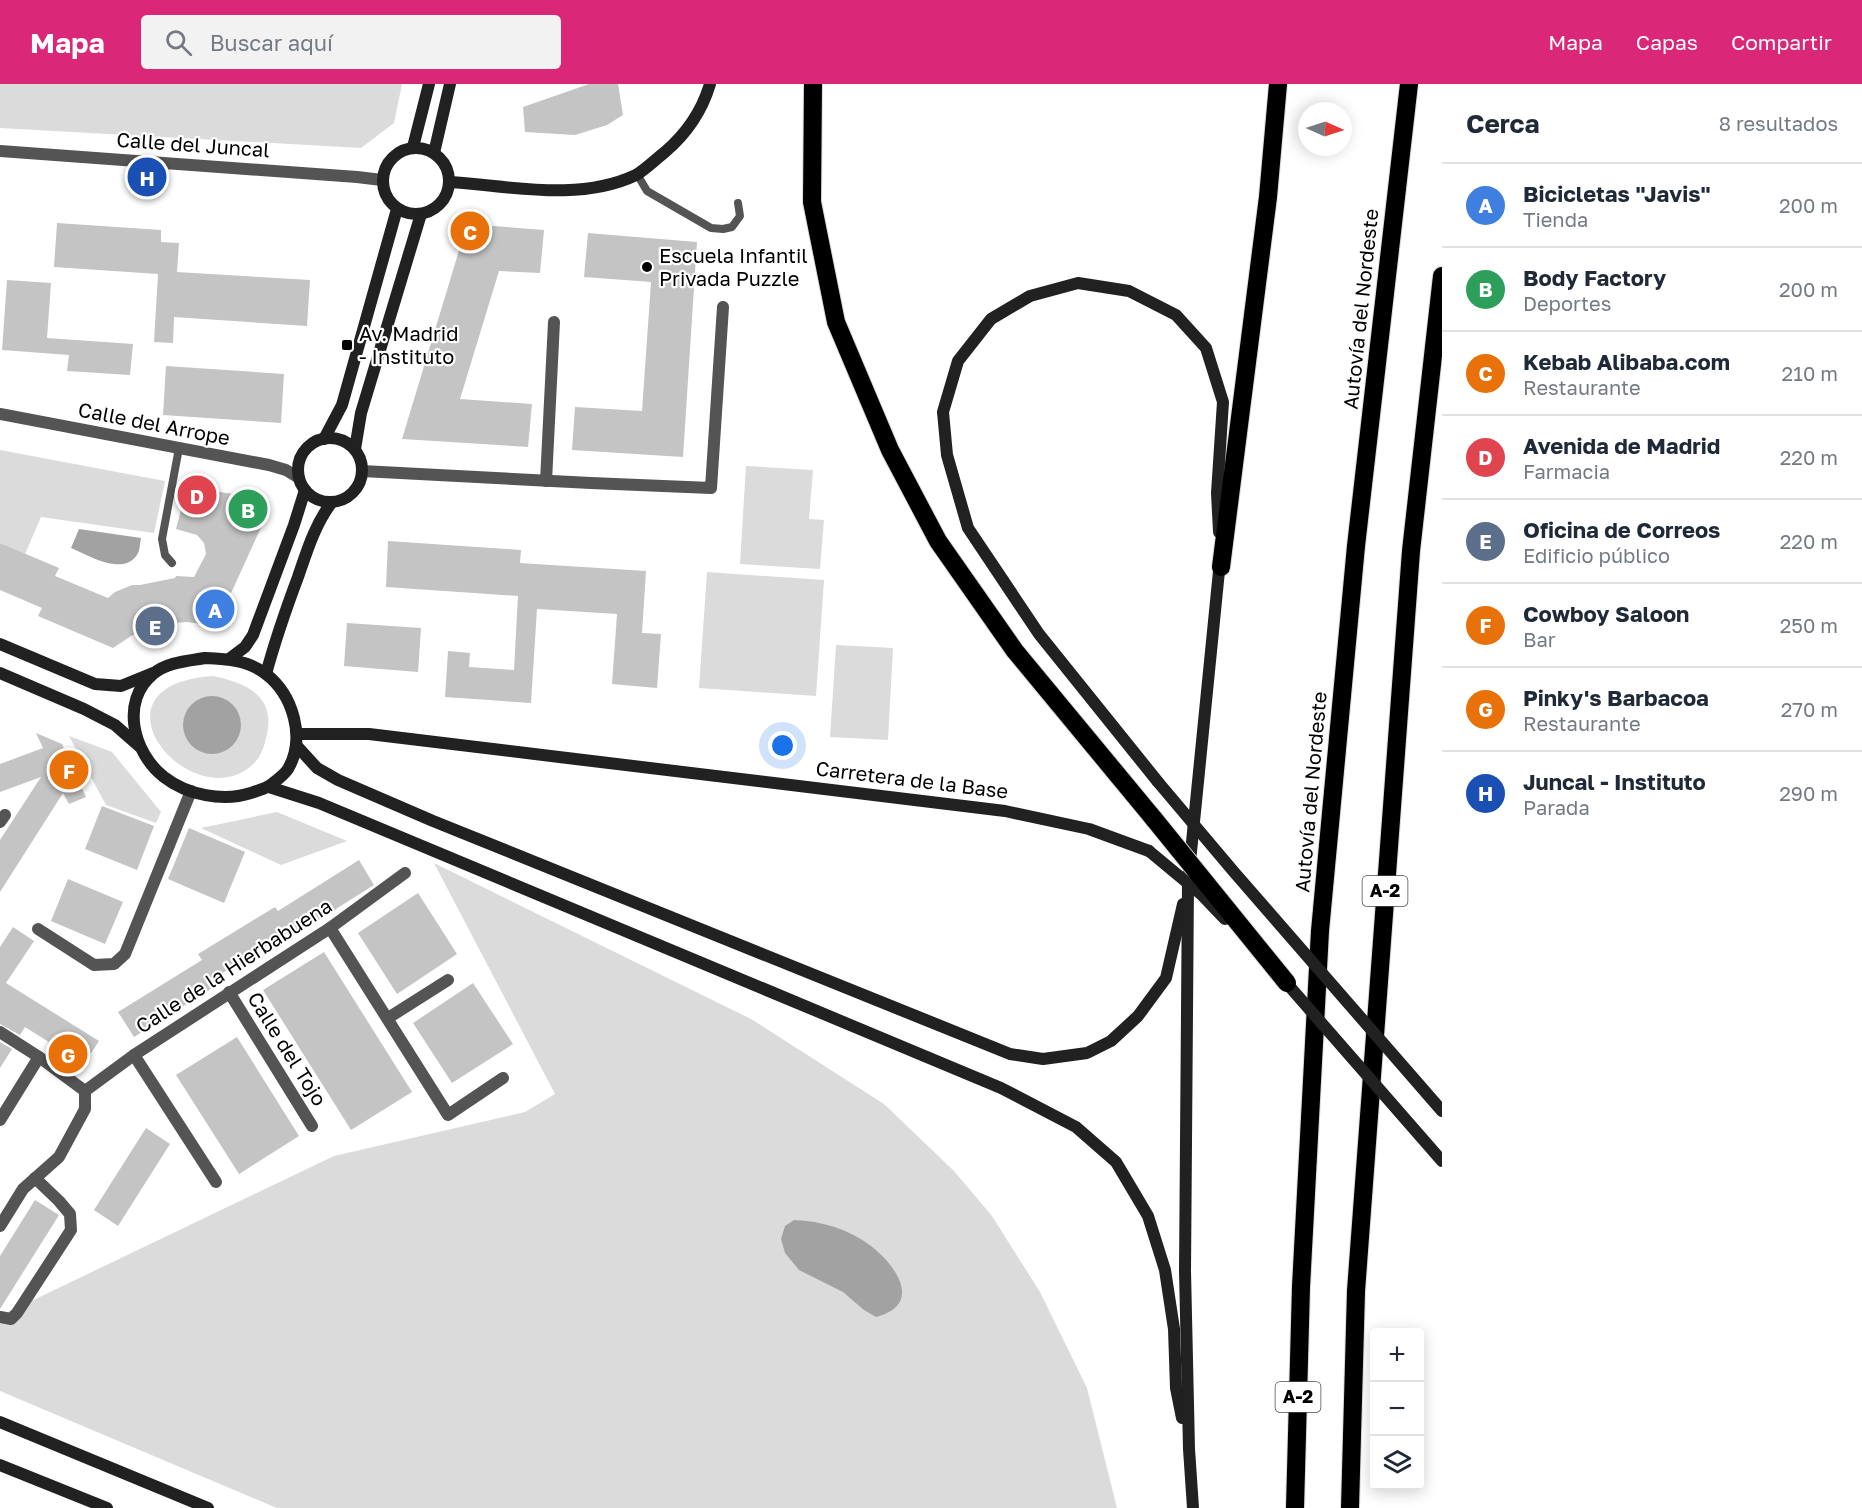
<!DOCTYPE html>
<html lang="es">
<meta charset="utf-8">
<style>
body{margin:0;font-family:"Golos Text",sans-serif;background:#f2f2f3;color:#1f2937}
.controls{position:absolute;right:18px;bottom:18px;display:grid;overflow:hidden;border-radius:6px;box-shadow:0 3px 15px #0003}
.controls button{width:54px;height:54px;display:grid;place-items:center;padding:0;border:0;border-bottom:2px solid #e0e1e3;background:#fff;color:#1f2937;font:30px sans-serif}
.compass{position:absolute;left:1298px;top:18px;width:54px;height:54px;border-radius:50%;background:#fff;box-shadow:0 3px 15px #0003;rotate:93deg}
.you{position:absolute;left:783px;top:662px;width:21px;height:21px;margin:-15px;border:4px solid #fff;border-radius:50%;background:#1a73e8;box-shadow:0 0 0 9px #1a73e833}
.badge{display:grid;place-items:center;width:39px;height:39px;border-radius:50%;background:#db2777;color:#fff;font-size:20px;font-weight:700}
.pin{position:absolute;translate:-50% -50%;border:3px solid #fff;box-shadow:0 2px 6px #0006}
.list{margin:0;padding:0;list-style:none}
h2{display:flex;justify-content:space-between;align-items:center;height:78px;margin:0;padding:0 24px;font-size:26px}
h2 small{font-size:20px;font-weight:400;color:#747a83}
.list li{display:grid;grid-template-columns:39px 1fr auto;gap:18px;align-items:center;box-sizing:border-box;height:84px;padding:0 24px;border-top:2px solid #e0e1e3}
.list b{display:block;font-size:22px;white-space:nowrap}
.list p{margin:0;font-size:20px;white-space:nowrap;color:#747a83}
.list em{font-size:20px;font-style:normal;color:#747a83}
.icon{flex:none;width:33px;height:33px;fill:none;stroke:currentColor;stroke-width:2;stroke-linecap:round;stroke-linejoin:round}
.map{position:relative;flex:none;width:1442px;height:1424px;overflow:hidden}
header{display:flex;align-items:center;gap:36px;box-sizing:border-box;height:84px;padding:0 30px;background:#db2777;color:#fff}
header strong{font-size:28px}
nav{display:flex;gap:33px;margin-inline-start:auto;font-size:21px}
.search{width:420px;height:54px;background:#f2f2f3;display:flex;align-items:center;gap:15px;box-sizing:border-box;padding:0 21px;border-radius:6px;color:#747a83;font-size:22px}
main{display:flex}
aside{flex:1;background:#fff}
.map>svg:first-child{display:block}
.green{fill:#dbdbdb}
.water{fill:#a2a2a2}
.building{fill:#c4c4c4}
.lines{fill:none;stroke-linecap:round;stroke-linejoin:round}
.highway-casing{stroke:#dbdbdb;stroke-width:20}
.lane{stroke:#545454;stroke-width:8}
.street{stroke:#545454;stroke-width:12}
.secondary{stroke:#212121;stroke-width:12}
.highway{stroke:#000;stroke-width:18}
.highway-bridge-casing{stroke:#dbdbdb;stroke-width:20;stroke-linecap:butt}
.secondary-bridge{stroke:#212121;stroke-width:12}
.highway-bridge{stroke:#000;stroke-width:18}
.poi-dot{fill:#000;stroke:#fff;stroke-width:2}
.labels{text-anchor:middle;stroke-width:4.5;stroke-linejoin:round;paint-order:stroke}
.shield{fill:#fff;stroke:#4c4c4c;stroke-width:1.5}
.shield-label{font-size:18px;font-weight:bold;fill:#000}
.street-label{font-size:20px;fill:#000;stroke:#fff}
.poi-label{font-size:20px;fill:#000;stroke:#fff;text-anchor:start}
</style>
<header>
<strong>Mapa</strong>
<div class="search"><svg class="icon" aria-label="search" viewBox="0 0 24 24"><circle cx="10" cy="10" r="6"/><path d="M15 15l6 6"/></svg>Buscar aquí</div>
<nav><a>Mapa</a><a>Capas</a><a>Compartir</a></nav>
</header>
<main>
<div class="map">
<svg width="1442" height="1424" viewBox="0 0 1442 1424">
<rect width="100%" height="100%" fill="#fff"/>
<!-- green -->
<g class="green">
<path d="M 0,0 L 402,0 L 394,39 L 361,64 L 0,44 Z"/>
<path d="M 0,366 L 165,397 L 154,449 L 41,433 L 25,470 L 0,459 Z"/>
<path d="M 746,382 L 813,386 L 809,435 L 824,436 L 820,485 L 740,480 Z"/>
<path d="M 707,488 L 824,496 L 816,612 L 699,604 Z"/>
<path d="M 836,561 L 893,564 L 888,656 L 830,653 Z"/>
<path d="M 213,592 C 248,599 277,613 266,654 C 264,664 260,675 251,682 C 190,734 80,601 213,592 Z"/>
<path d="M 69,652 L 112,668 L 161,728 L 156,739 L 106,721 Z"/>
<path d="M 277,728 L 347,757 L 281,781 L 201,744 Z"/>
<path d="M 434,779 L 751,935 L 884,1020 L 954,1087 L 992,1132 L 1040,1208 L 1087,1304 L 1117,1424 L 277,1424 L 0,1307 L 0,1232 L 334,1072 L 525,1028 L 555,1010 Z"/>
</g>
<!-- water -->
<g class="water">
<path d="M 79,445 L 141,454 C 140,459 140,465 138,469 C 125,494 88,471 71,464 Z"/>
<circle cx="212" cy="641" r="29"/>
<path d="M 794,1136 C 821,1137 849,1145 871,1162 C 897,1182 923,1221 876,1233 L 864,1226 L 843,1208 L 799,1186 L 785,1169 L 781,1155 L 785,1142 Z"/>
</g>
<!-- building -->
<g class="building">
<path d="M 589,0 L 618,0 L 623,31 L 607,41 L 575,51 L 525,48 L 523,23 Z"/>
<path d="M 57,139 L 161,146 L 161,158 L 179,159 L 177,188 L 310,196 L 307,242 L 174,233 L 173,259 L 154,258 L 158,190 L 54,183 Z"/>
<path d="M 467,140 L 544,146 L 540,189 L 499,187 L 460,315 L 532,320 L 528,363 L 402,355 Z"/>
<path d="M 588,149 L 697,158 L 683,373 L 572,366 L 575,323 L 642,327 L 651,198 L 584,193 Z"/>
<path d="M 7,196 L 51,199 L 47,254 L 133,260 L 130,291 L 67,287 L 69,271 L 2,266 Z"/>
<path d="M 166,282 L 284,290 L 281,339 L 163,331 Z"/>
<path d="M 187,403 L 260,414 L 269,426 L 216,542 L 187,538 L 162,540 L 131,552 L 113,564 L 38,532 L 42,524 L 0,506 L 0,459 L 59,484 L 55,492 L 108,514 L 115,508 L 132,501 L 140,501 L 175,494 L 176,492 L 194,493 L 206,470 L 204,459 L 197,451 L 176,445 Z"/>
<path d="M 388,457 L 521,466 L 520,479 L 646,487 L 642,549 L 661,550 L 657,604 L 612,600 L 617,530 L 537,525 L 531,619 L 445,613 L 448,567 L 470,569 L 469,583 L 514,586 L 518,512 L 386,503 Z"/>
<path d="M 347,539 L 421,544 L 418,588 L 344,582 Z"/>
<path d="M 36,649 L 62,660 L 86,713 L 69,720 L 63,709 L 0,808 L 0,756 L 41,693 L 0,708 L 0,680 L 43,664 Z"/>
<path d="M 102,722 L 154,742 L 137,786 L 85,765 Z"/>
<path d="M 189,744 L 245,768 L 224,819 L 168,795 Z"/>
<path d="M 359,776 L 374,801 L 293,852 L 290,847 L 213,895 L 217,901 L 134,953 L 118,928 L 202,876 L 198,870 L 275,823 L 278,827 Z"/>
<path d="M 68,795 L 123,818 L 105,860 L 51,837 Z"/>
<path d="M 418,809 L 457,870 L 397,910 L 358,849 Z"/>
<path d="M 13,843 L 34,857 L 6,899 L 99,957 L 84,980 L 25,943 L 20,951 L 0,940 L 0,863 Z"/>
<path d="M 324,868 L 412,1008 L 351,1046 L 263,906 Z"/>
<path d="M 473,899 L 513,960 L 452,999 L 413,939 Z"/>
<path d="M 237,953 L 299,1052 L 239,1090 L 176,991 Z"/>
<path d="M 0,958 L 12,965 L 0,984 Z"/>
<path d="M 146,1044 L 170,1060 L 118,1142 L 94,1126 Z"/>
<path d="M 35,1116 L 59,1131 L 0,1225 L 0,1172 Z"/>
</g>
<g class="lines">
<defs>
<g id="highway">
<path d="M 813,0 L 812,118 L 836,238 L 890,366 L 938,457 L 1015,567 L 1154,735"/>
<path d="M 1221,483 L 1268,113 L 1278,0"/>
<path d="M 1295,1424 L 1301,1203 L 1320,847 L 1356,462 L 1409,0"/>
<path d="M 1350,1424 L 1356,1207 L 1411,467 L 1442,192"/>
</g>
</defs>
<!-- highway casing -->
<use href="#highway" class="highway-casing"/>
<!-- lane -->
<g class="lane">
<path d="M 637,90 L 647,107 L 711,144 L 723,145 L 732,143 L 740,132 L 738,119"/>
<path d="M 172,479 L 165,471 L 162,455 L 179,364"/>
</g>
<!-- street -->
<g class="street">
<path d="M 0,67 L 357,93 L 382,96"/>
<path d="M 0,330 L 269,381 L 286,386 L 299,394"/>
<path d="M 362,387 L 591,399 L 711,404 L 723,223"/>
<path d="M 546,397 L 554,238"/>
<path d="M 0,738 L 5,731"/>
<path d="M 330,844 L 448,1031 L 503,994"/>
<path d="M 38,845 L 94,881 L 114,880 L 125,870 L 191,707"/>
<path d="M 229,908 L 312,1042"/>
<path d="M 388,934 L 448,896"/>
<path d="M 0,948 L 39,973 L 85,1007 L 85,1025 L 59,1073 L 23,1105 L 0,1142"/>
<path d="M 134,971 L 216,1098"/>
<path d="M 85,1007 L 134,971 L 330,844 L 405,789"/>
<path d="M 0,1036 L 39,973"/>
<path d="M 0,1233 L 11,1235 L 17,1229 L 71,1146 L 70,1130 L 59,1117 L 35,1094"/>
</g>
<!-- secondary -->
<g class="secondary">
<path d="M 413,63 L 429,0"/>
<circle cx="416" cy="97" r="33"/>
<path d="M 434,69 L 450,0"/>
<path d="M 450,98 C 510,102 579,118 636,91 C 646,85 656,75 665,68 C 686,50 702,27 710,0"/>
<circle cx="330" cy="386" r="32"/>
<path d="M 324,355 L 342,321 L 397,125"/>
<path d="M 355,365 L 361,329 L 421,130"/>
<path d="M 0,560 L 95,600 L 121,602 L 153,589"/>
<path d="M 205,574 C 226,575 248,576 266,590 C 293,611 306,654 288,685 C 285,690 277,696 272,700 C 266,705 258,706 251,709 C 223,718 187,711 164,693 C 133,669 120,617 153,590 C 167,578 188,577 205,574 Z"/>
<path d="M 229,575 L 245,563 L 253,551 L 294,441 L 305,406"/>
<path d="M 0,589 L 84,625 L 115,641 L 139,662"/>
<path d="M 266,590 C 275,557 286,525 298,493 C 307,467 315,440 332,418"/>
<path d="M 297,650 L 369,650 L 1005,727 L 1089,745 L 1149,767"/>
<path d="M 296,661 L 317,684 L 338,696 L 433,737 L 1010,970 L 1043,975 L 1087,969 L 1111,957 L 1138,932 L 1166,894 L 1183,820"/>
<path d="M 1158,698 L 1039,550 L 968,444 L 947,371 L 943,328 L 958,277 L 991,235 L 1030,212 L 1078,199 L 1129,207 L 1176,231 L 1206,264 L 1223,318 L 1217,409 L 1219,448"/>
<path d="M 269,703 L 319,719 L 1001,1004 L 1076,1043 L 1116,1078 L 1148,1132 L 1165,1186 L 1174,1245 L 1176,1304 L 1182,1334"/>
<path d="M 0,1338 L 208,1424"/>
<path d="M 0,1381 L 107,1424"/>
<path d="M 1193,1424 L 1189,1365 L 1185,1187 L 1188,798 L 1220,477"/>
</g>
<!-- highway -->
<use href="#highway" class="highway"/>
<defs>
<path id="highway-bridge" d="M 1154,735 L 1287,899"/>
</defs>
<!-- highway-bridge casing -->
<use href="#highway-bridge" class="highway-bridge-casing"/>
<!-- secondary-bridge -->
<g class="secondary-bridge">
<path d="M 1158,698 L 1234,788 L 1442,1027"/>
<path d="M 1149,767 L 1202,811 L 1225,835"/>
<path d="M 1283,895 L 1442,1077"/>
</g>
<!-- highway-bridge -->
<use href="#highway-bridge" class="highway-bridge"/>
</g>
<!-- markers -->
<g class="poi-dot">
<circle cx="647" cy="183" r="6"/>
<rect x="341" y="255" width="12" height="12" rx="3"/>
</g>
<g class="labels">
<!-- shield labels -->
<g class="shield">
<rect x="1362.5" y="792" width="45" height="30" rx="4.5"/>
<rect x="1275.5" y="1298" width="45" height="30" rx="4.5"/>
</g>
<g class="shield-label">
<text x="1385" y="813">A-2</text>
<text x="1298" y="1319">A-2</text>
</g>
<!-- street labels -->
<g class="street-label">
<text transform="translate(193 61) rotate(4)" y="7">Calle del Juncal</text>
<text transform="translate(1361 225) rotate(-84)" y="7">Autovía del Nordeste</text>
<text transform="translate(154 340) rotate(11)" y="7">Calle del Arrope</text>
<text transform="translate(912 696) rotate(7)" y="7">Carretera de la Base</text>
<text transform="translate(1311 708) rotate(-85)" y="7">Autovía del Nordeste</text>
<text transform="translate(234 882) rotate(-33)" y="7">Calle de la Hierbabuena</text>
<text transform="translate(287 965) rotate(58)" y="7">Calle del Tojo</text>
</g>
<!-- poi labels -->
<g class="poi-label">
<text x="659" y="179">Escuela Infantil<tspan x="659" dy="23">Privada Puzzle</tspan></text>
<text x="359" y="257">Av. Madrid<tspan x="359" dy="23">- Instituto</tspan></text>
</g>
</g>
</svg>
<div class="controls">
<button>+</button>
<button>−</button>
<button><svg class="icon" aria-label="layers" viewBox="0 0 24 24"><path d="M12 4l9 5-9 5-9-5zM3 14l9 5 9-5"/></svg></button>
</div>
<svg class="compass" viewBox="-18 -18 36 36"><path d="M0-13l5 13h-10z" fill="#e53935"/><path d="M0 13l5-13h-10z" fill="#747a83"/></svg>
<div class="you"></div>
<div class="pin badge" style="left:215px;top:525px;background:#3f7fe0">A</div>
<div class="pin badge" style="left:248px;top:425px;background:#2e9e5b">B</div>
<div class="pin badge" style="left:470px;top:147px;background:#e8710a">C</div>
<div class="pin badge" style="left:197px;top:411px;background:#e0444e">D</div>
<div class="pin badge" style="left:155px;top:542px;background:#5c6f8a">E</div>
<div class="pin badge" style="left:69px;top:686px;background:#e8710a">F</div>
<div class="pin badge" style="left:68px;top:970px;background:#e8710a">G</div>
<div class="pin badge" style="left:147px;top:93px;background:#1a4fb4">H</div>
</div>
<aside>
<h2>Cerca<small>8 resultados</small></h2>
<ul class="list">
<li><span class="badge" style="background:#3f7fe0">A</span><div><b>Bicicletas &quot;Javis&quot;</b><p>Tienda</p></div><em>200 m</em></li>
<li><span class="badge" style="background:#2e9e5b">B</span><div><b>Body Factory</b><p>Deportes</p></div><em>200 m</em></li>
<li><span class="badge" style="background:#e8710a">C</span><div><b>Kebab Alibaba.com</b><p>Restaurante</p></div><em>210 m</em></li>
<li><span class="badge" style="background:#e0444e">D</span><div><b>Avenida de Madrid</b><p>Farmacia</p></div><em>220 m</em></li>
<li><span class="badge" style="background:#5c6f8a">E</span><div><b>Oficina de Correos</b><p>Edificio público</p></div><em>220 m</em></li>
<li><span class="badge" style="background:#e8710a">F</span><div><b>Cowboy Saloon</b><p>Bar</p></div><em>250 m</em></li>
<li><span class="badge" style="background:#e8710a">G</span><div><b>Pinky's Barbacoa</b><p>Restaurante</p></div><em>270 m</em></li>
<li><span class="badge" style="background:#1a4fb4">H</span><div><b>Juncal - Instituto</b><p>Parada</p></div><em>290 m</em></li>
</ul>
</aside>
</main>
